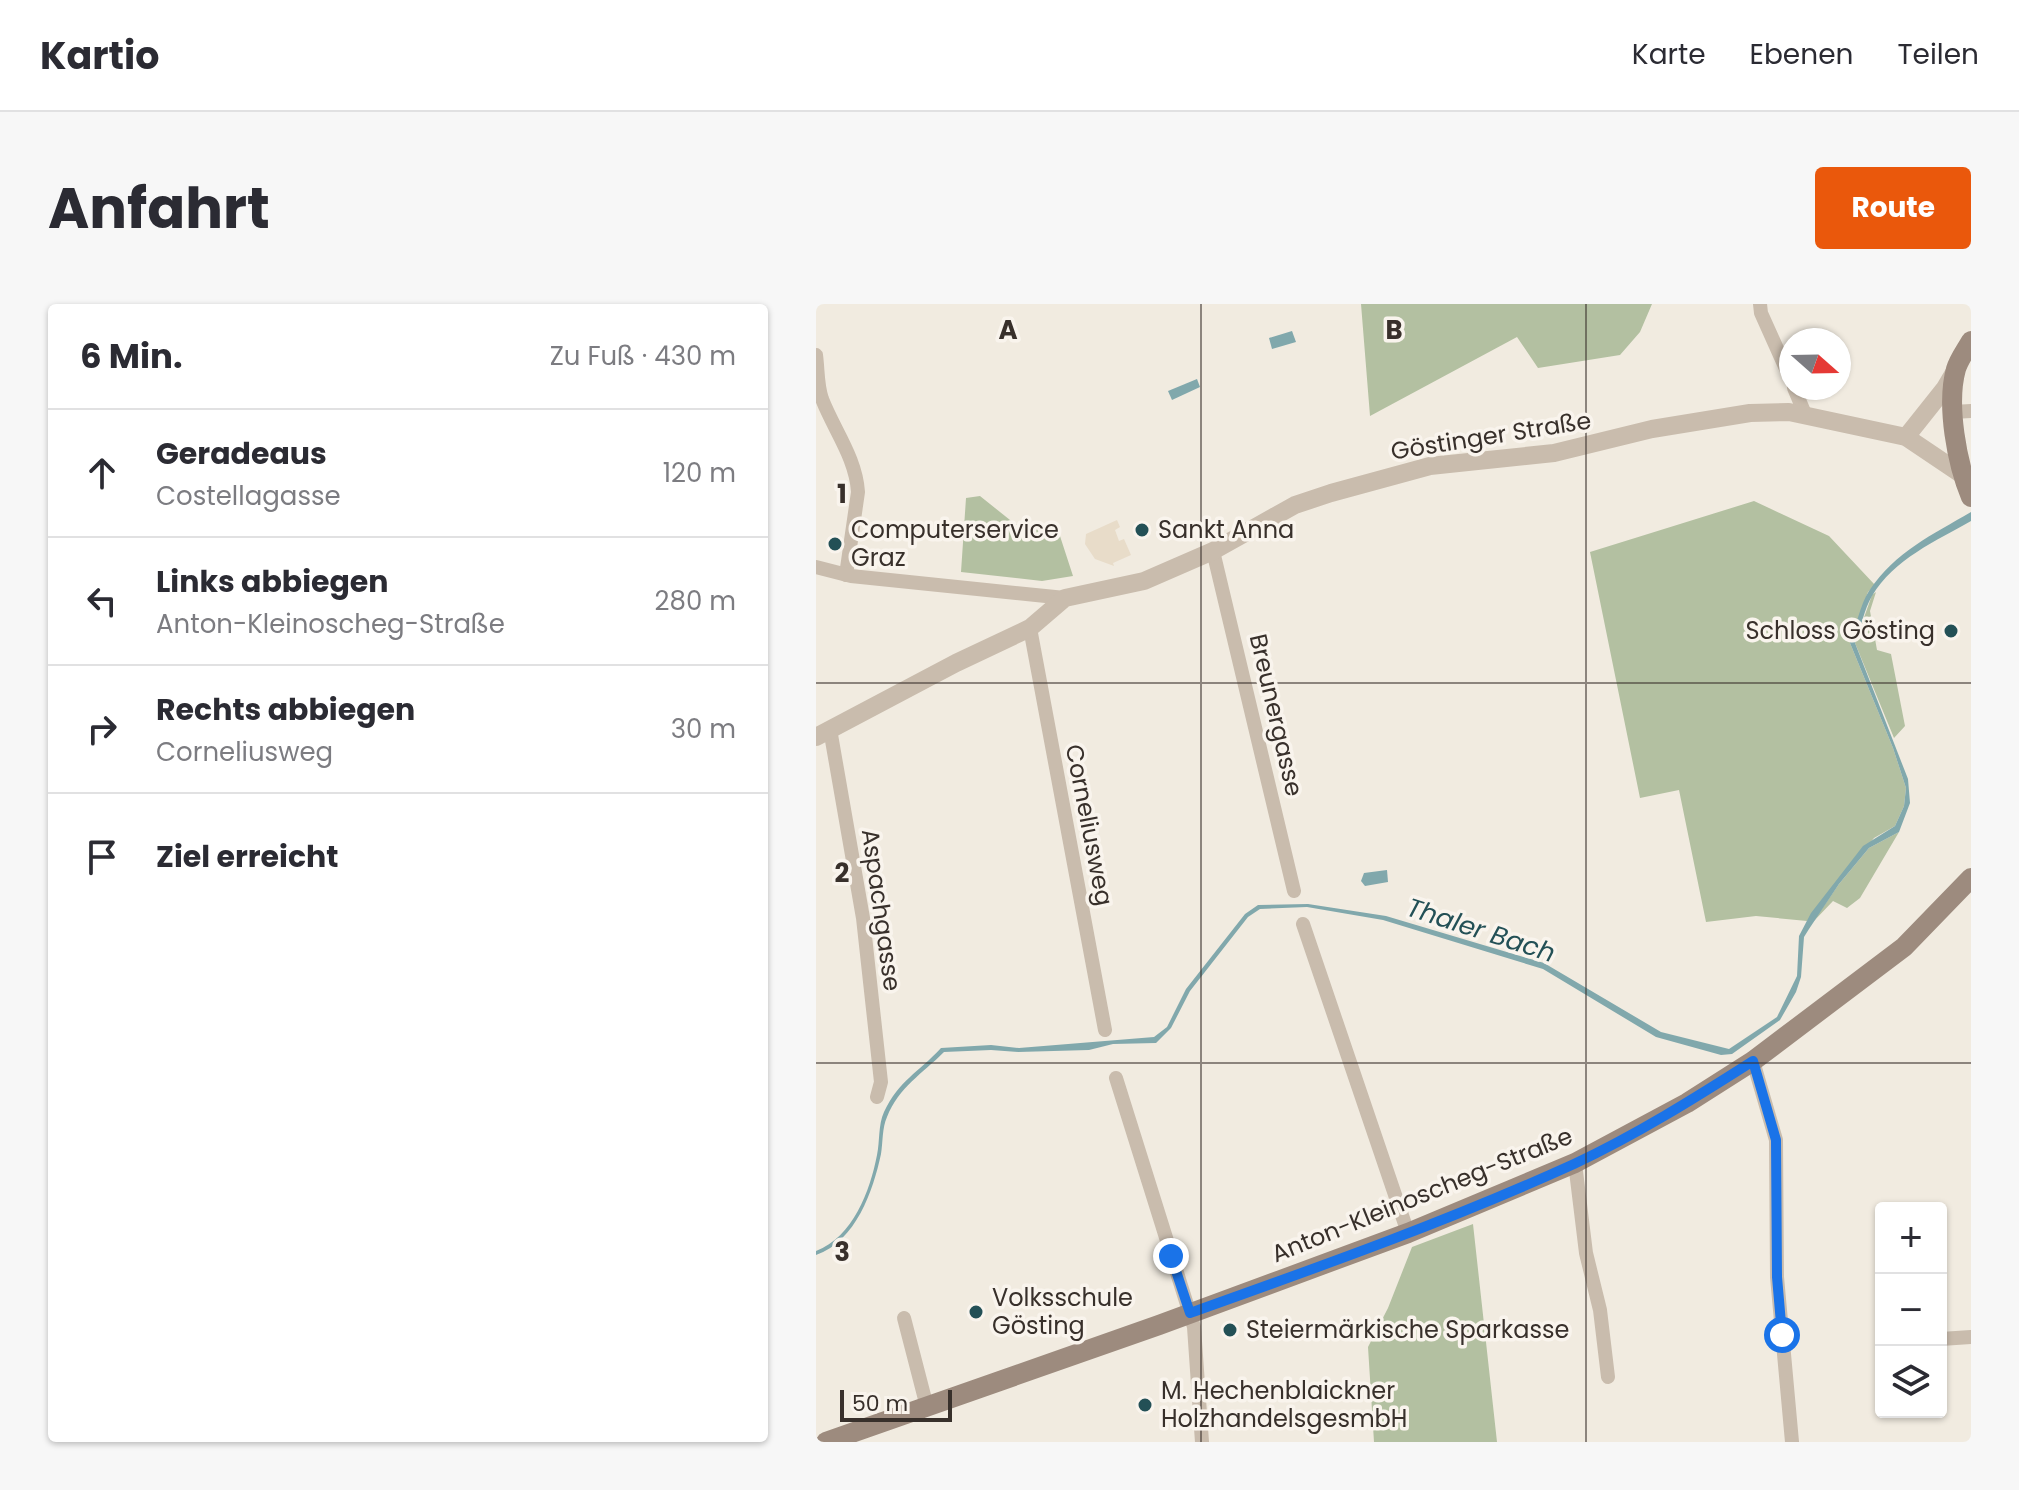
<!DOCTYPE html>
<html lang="de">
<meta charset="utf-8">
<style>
body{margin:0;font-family:Poppins,sans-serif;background:#f7f7f7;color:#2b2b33}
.controls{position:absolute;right:24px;bottom:24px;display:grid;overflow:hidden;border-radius:8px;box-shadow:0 2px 6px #0004}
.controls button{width:72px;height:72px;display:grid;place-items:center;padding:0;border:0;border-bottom:2px solid #e1e1e2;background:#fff;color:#2b2b33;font:40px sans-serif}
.compass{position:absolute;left:963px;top:24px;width:72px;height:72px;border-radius:50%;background:#fff;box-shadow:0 2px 6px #0004;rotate:110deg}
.scale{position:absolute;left:24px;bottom:20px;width:112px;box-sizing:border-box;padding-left:8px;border:4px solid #38302b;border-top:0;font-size:22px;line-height:28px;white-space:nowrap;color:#38302b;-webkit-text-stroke:6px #f9f4ed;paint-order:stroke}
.stop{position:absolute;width:24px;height:24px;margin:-18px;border:6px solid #1a73e8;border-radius:50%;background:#fff}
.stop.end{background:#1a73e8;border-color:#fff;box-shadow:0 2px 8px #0008}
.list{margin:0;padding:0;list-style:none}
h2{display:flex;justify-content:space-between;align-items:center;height:104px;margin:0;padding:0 32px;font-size:34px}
h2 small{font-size:26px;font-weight:400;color:#7c7c81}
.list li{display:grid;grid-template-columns:52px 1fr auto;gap:24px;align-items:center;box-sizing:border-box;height:128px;padding:0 32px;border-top:2px solid #e1e1e2}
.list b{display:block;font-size:30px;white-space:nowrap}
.list p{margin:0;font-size:26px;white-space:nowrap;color:#7c7c81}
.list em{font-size:26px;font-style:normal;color:#7c7c81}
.icon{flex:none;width:44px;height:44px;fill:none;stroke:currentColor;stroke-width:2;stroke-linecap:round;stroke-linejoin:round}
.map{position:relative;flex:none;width:1155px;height:1138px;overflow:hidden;border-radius:8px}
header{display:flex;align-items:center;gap:48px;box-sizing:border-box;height:112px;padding:0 40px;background:#fff;border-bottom:2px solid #e1e1e2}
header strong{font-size:38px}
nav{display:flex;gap:44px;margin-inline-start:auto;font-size:28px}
.intro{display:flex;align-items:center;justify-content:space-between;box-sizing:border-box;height:192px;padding:0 48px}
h1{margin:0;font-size:56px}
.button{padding:20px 36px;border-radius:8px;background:#ea580c;color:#fff;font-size:28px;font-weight:700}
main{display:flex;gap:48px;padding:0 48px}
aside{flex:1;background:#fff;border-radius:8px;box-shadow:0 2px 6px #0004}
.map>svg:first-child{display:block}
.green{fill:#b3c0a1}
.plaza{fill:#e8dcc9}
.water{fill:#81a8ac}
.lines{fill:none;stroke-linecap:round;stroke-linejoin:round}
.minor{stroke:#c9bcad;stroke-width:14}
.tertiary{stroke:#c9bcad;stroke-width:18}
.secondary{stroke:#9d8b7e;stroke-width:20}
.route{stroke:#1a73e8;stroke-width:10}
.grid{fill:none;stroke:#38302b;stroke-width:2;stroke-opacity:0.55}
.poi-dot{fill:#235056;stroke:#f9f4ed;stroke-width:3}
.labels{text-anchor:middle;stroke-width:7;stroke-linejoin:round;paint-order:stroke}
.street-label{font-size:24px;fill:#38302b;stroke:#f9f4ed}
.poi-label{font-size:24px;fill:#38302b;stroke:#f9f4ed;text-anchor:start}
.water-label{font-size:26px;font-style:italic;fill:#235056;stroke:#f9f4ed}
.grid-label{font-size:26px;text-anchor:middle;font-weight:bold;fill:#38302b;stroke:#f9f4ed;stroke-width:7;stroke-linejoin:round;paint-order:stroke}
</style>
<header>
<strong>Kartio</strong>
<nav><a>Karte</a><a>Ebenen</a><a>Teilen</a></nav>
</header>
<div class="intro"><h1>Anfahrt</h1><a class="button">Route</a></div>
<main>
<aside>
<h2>6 Min.<small>Zu Fuß · 430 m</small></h2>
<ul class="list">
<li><svg class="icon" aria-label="ahead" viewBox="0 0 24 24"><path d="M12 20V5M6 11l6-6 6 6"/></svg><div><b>Geradeaus</b><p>Costellagasse</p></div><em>120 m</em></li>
<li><svg class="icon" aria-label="left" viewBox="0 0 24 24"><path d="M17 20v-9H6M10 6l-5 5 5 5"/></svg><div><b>Links abbiegen</b><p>Anton-Kleinoscheg-Straße</p></div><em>280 m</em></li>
<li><svg class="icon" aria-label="right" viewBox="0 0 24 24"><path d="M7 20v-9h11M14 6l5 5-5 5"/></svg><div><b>Rechts abbiegen</b><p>Corneliusweg</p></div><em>30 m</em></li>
<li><svg class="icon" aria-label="arrive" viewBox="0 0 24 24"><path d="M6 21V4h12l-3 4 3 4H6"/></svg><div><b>Ziel erreicht</b></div></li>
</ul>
</aside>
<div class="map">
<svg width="1155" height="1138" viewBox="0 0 1155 1138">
<rect width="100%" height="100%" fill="#f1ebe0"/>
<!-- green -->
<g class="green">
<path d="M 545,0 L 836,0 L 824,28 L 804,51 L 722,64 L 701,33 L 554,112 Z"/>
<path d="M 164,192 L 199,220 L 243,229 L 257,272 L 226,277 L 145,268 L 150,194 Z"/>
<path d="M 938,197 L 1013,232 L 1059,281 L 1052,288 L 1034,339 L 1077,444 L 1090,484 L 1088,502 L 1079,522 L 1058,534 L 991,617 L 940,612 L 890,618 L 863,486 L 824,494 L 774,248 Z"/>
<path d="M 1060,288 L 1054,307 L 1061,346 L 1075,350 L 1089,422 L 1078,434 L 1039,339 L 1056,291 Z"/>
<path d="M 1083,528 L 1044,594 L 1031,604 L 1017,597 L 997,618 L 1023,580 L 1053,544 Z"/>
<path d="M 657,920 L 681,1138 L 558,1138 L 552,1043 L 572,1004 L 596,943 Z"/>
</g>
<!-- plaza -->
<path class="plaza" d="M 301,216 L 304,223 L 299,226 L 303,237 L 308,235 L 315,251 L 297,259 L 298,262 L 279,255 L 269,240 L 270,230 Z"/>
<!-- water -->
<g class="water">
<path d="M 476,27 L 480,38 L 456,45 L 453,34 Z"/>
<path d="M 381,75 L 384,83 L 356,96 L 352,87 Z"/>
<path d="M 1155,208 L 1155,217 C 1120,237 1078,255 1056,292 C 1048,305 1045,324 1039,339 L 1092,475 L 1094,499 L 1083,528 L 1053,544 L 1023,580 L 993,625 L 988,633 L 985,673 L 980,688 L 964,716 L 916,750 L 905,751 L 840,733 L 727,665 L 567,616 L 491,603 L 444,605 L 432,613 L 374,687 L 355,724 L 340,739 L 297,740 L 273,746 L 202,748 L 175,746 L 128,748 C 106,770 83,783 71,813 C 66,824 67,838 65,850 C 57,887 40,937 0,951 L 0,947 C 37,933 54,887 61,851 C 64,837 62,821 68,808 C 83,776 102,769 125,744 L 175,741 L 203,744 L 338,733 L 351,723 L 370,685 L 429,610 L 442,601 L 492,600 L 570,612 L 728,659 L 845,728 L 913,745 L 961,713 L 981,672 L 983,632 L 995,609 L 1047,542 L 1079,522 L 1088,502 L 1090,484 L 1077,444 L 1034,339 C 1040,323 1044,301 1053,287 C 1080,247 1116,231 1155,208 Z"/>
<path d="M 571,566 L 572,578 L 549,582 L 545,577 L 548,569 Z"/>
</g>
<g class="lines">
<!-- minor -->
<g class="minor">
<path d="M 944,0 L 945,9 L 975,76"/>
<path d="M 0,51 C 2,65 1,81 6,95 C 18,126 40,154 42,188 L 30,271"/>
<path d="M 978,84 L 989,110"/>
<path d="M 1137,108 L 1155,107"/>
<path d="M 397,247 L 478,587"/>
<path d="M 0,263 L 35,272 L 249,294"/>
<path d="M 214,324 L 289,726"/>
<path d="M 14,425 L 47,614 L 65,778 L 61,793"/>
<path d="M 487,620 L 592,929"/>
<path d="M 937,757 L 960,836 L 961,973 L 976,1138"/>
<path d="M 300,774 L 378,1023 L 386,1138"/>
<path d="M 759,859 L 770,949 L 784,1006 L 792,1073"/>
<path d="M 88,1014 L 111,1103"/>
<path d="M 1125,1035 L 1155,1033"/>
</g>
<!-- tertiary -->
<g class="tertiary">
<path d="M 1090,133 L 1129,84 L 1139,67"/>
<path d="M 0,433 L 140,359 L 214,324 L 249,294 L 328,277 L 397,247 L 479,201 L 515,189 L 614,162 L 738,149 L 836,125 L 934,109 L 973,108 L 1090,133 L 1145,170"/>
</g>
<!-- secondary -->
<g class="secondary">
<path d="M 1155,37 C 1150,46 1143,55 1140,65 C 1130,101 1141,160 1155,193"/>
<path d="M 10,1138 L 343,1021 L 592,929 L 759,859 L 871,799 L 937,757 L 1088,643 L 1155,574"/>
</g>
</g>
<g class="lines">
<!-- route -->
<path class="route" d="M 355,952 L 374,1009 C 503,963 633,917 758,860 C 820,831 879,794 937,757 L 960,836 L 961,973 L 966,1031"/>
</g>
<!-- grid -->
<path class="grid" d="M 385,0 L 385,1138M 770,0 L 770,1138M 0,379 L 1155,379M 0,759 L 1155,759"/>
<!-- markers -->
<g class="poi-dot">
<circle cx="326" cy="226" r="8"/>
<circle cx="19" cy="240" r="8"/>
<circle cx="1135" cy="327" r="8"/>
<circle cx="160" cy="1008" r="8"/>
<circle cx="414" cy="1026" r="8"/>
<circle cx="329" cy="1101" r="8"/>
</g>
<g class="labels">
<!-- street labels -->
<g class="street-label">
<text transform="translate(675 132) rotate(-9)" y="8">Göstinger Straße</text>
<text transform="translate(460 411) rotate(77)" y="8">Breunergasse</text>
<text transform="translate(273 521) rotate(79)" y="8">Corneliusweg</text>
<text transform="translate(65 606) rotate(82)" y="8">Aspachgasse</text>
<text transform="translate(606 891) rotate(-22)" y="8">Anton-Kleinoscheg-Straße</text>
</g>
<!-- poi labels -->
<g class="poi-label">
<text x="35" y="234">Computerservice<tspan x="35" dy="28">Graz</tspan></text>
<text x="342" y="234">Sankt Anna</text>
<text x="1119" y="335" text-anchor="end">Schloss Gösting</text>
<text x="176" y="1002">Volksschule<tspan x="176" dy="28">Gösting</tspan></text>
<text x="430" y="1034">Steiermärkische Sparkasse</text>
<text x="345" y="1095">M. Hechenblaickner<tspan x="345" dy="28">HolzhandelsgesmbH</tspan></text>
</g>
<!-- water labels -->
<g class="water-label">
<text transform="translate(665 626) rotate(18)" y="9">Thaler Bach</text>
</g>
</g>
<g class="grid-label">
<text x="192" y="35">A</text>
<text x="578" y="35">B</text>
<text x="26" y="199">1</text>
<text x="26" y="578">2</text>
<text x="26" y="957">3</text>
</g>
</svg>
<div class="controls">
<button>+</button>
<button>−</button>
<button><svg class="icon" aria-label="layers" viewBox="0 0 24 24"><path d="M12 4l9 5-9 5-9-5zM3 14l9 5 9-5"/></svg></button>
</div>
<svg class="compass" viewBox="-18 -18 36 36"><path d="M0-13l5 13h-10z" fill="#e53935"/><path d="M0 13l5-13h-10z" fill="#7c7c81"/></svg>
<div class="scale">50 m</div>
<div class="stop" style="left:966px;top:1031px"></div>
<div class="stop end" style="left:355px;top:952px"></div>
</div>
</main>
